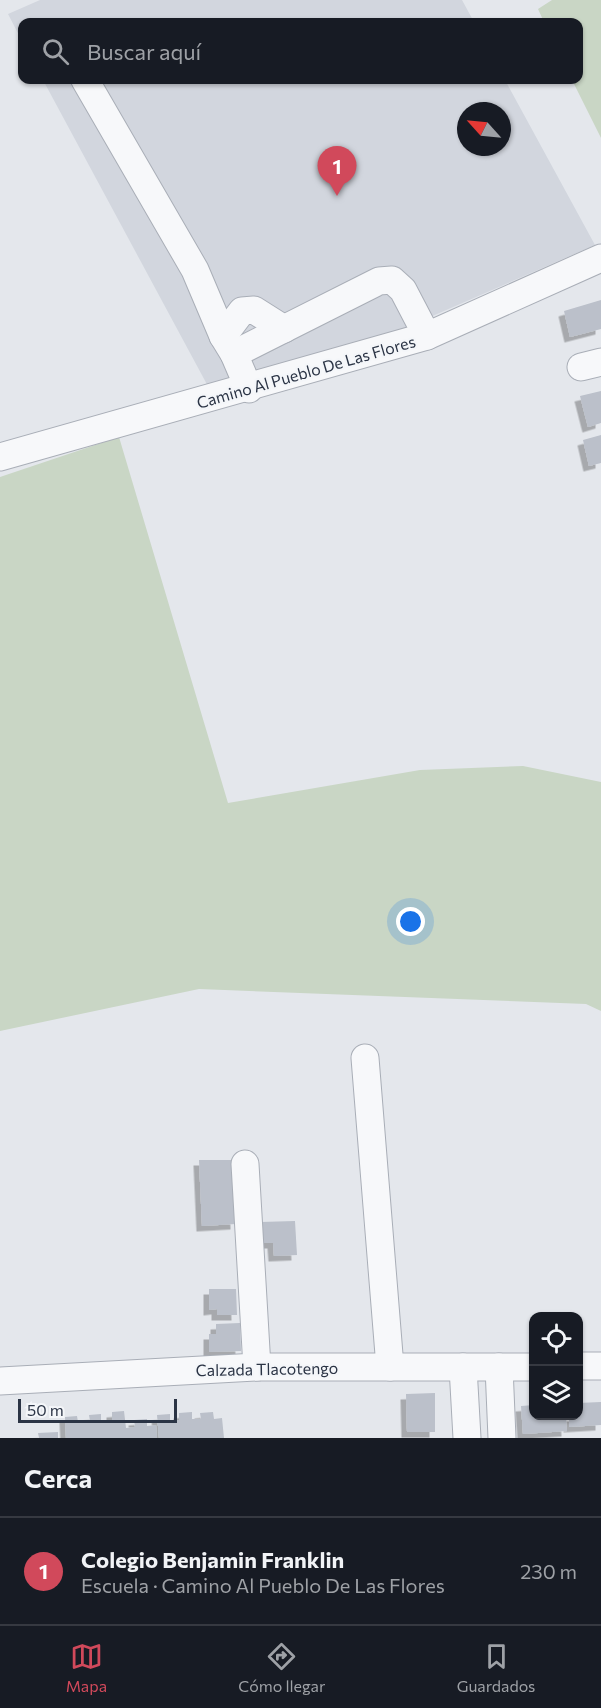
<!DOCTYPE html>
<html lang="es">
<meta charset="utf-8">
<style>
body{margin:0;font-family:Commissioner,sans-serif;background:#20242c;color:#f1f3f6}
.controls{position:absolute;right:18px;bottom:18px;display:grid;overflow:hidden;border-radius:12px;box-shadow:0 2px 4px #0004}
.controls button{width:54px;height:54px;display:grid;place-items:center;padding:0;border:0;border-bottom:2px solid #363941;background:#171b24;color:#f1f3f6;font:30px sans-serif}
.compass{position:absolute;left:457px;top:102px;width:54px;height:54px;border-radius:50%;background:#171b24;box-shadow:0 2px 4px #0004;rotate:297deg}
.scale{position:absolute;left:18px;bottom:15px;width:159px;box-sizing:border-box;padding-left:6px;border:3px solid #2b3445;border-top:0;font-size:16px;line-height:21px;white-space:nowrap;color:#2b3445;-webkit-text-stroke:4px #f4f6f9;paint-order:stroke}
.you{position:absolute;left:411px;top:922px;width:21px;height:21px;margin:-15px;border:4px solid #fff;border-radius:50%;background:#1a73e8;box-shadow:0 0 0 9px #1a73e833}
.badge{display:grid;place-items:center;width:39px;height:39px;border-radius:50%;background:#d1495b;color:#fff;font-size:20px;font-weight:700}
.pin{position:absolute;translate:-50% -50px;filter:drop-shadow(0 2px 3px #0008)}
.pin::after{content:'';position:absolute;top:32px;width:21px;height:18px;background:inherit;clip-path:polygon(0 0,100% 0,50% 100%)}
.list{margin:0;padding:0;list-style:none}
h2{display:flex;justify-content:space-between;align-items:center;height:78px;margin:0;padding:0 24px;font-size:26px}
h2 small{font-size:20px;font-weight:400;color:#9ea1a6}
.list li{display:grid;grid-template-columns:39px 1fr auto;gap:18px;align-items:center;box-sizing:border-box;height:108px;padding:0 24px;border-top:2px solid #363941}
.list b{display:block;font-size:22px;white-space:nowrap}
.list p{margin:0;font-size:20px;white-space:nowrap;color:#9ea1a6}
.list em{font-size:20px;font-style:normal;color:#9ea1a6}
.icon{flex:none;width:33px;height:33px;fill:none;stroke:currentColor;stroke-width:2;stroke-linecap:round;stroke-linejoin:round}
.map{position:relative;flex:none;width:601px;height:1438px;overflow:hidden}
.search{position:absolute;background:#171b24;box-shadow:0 2px 4px #0004;left:18px;right:18px;top:18px;height:66px;display:flex;align-items:center;gap:15px;box-sizing:border-box;padding:0 21px;border-radius:12px;color:#9ea1a6;font-size:22px}
.sheet{height:186px;background:#171b24}
nav{display:flex;justify-content:space-around;align-items:center;box-sizing:border-box;height:84px;border-top:2px solid #363941;background:#171b24;font-size:16px;color:#9ea1a6}
nav a{display:grid;justify-items:center;gap:3px}
nav .on{color:#d1495b}
.map>svg:first-child{display:block}
.built{fill:#d2d6de;fill-rule:evenodd}
.green{fill:#c9d6c5}
.building{fill:#bbc0ca;filter:url(#shadow)}
.lines{fill:none;stroke-linecap:round;stroke-linejoin:round}
.minor-casing{stroke:#a9aeb7;stroke-width:29}
.minor{stroke:#f7f8fa;stroke-width:27}
.labels{text-anchor:middle;stroke-width:4.5;stroke-linejoin:round;paint-order:stroke}
.street-label{font-size:16px;fill:#2b3445;stroke:#f4f6f9}
</style>
<div class="map">
<svg width="601" height="1438" viewBox="0 0 601 1438">
<defs>
<filter id="shadow"><feDropShadow dx="-5.5" dy="5.5" stdDeviation="0" flood-color="#0004"/></filter>
</defs>
<rect width="100%" height="100%" fill="#e4e7ec"/>
<!-- built -->
<g class="built">
<path d="M 40,0 L 462,0 L 474,22 L 22,22 L 22,41 L 8,14 Z"/>
<path d="M 43,80 L 505,80 L 595,245 L 405,328 L 210,390 ZM 466,111 L 502,111 L 502,147 L 466,147 Z"/>
</g>
<!-- green -->
<g class="green">
<path d="M 552,0 L 601,0 L 601,138 L 572,80 L 578,80 L 578,22 L 544,22 L 538,9 Z"/>
<path d="M 119,437 L 228,803 L 420,770 L 523,766 L 601,782 L 601,1011 L 586,1004 L 199,989 L 0,1031 L 0,477 Z"/>
</g>
<!-- building -->
<g class="building">
<path d="M 601,300 L 601,329 L 570,337 L 564,311 Z"/>
<path d="M 601,391 L 601,423 L 588,427 L 580,396 Z"/>
<path d="M 601,435 L 601,463 L 589,466 L 583,440 Z"/>
<path d="M 199,1160 L 234,1160 L 236,1224 L 202,1226 Z"/>
<path d="M 295,1221 L 297,1255 L 274,1256 L 273,1243 L 261,1243 L 260,1222 Z"/>
<path d="M 209,1289 L 236,1289 L 237,1315 L 217,1315 L 217,1309 L 209,1310 Z"/>
<path d="M 240,1323 L 241,1351 L 209,1352 L 209,1334 L 216,1334 L 216,1324 Z"/>
<path d="M 435,1393 L 435,1432 L 407,1432 L 406,1394 Z"/>
<path d="M 601,1402 L 601,1425 L 569,1427 L 569,1416 L 578,1416 L 578,1403 Z"/>
<path d="M 534,1405 L 534,1416 L 566,1416 L 567,1431 L 523,1434 L 521,1406 Z"/>
<path d="M 124,1411 L 126,1428 L 135,1427 L 134,1420 L 147,1419 L 147,1426 L 156,1425 L 157,1438 L 66,1438 L 65,1417 L 77,1416 L 78,1422 L 90,1421 L 89,1415 L 101,1414 L 101,1421 L 112,1420 L 112,1412 Z"/>
<path d="M 192,1412 L 192,1419 L 201,1419 L 200,1413 L 213,1412 L 214,1419 L 222,1418 L 224,1438 L 159,1438 L 157,1415 L 170,1414 L 170,1421 L 179,1420 L 179,1413 Z"/>
<path d="M 58,1432 L 58,1438 L 39,1438 L 38,1433 Z"/>
</g>
<g class="lines">
<defs>
<g id="minor">
<path d="M 85,80 L 195,270 L 223,336 L 234,354 L 249,389"/>
<path d="M 223,336 L 242,311 L 254,310 L 284,329"/>
<path d="M 234,354 L 379,281 L 392,280 L 403,290 L 427,336"/>
<path d="M 581,367 L 601,362"/>
<path d="M 0,457 L 427,336 L 601,258"/>
<path d="M 365,1058 L 390,1367"/>
<path d="M 245,1164 L 257,1367"/>
<path d="M 578,1366 L 601,1366"/>
<path d="M 463,1367 L 467,1438"/>
<path d="M 499,1367 L 502,1438"/>
<path d="M 0,1381 L 257,1367 L 534,1367"/>
</g>
</defs>
<!-- minor casing -->
<use href="#minor" class="minor-casing"/>
<!-- minor -->
<use href="#minor" class="minor"/>
</g>
<g class="labels">
<!-- street labels -->
<g class="street-label">
<text transform="translate(306 372) rotate(-16)" y="6">Camino Al Pueblo De Las Flores</text>
<text transform="translate(267 1369) rotate(-1)" y="6">Calzada Tlacotengo</text>
</g>
</g>
</svg>
<div class="controls">
<button><svg class="icon" aria-label="locate" viewBox="0 0 24 24"><circle cx="12" cy="12" r="6"/><path d="M12 2v4M12 18v4M2 12h4M18 12h4"/></svg></button>
<button><svg class="icon" aria-label="layers" viewBox="0 0 24 24"><path d="M12 4l9 5-9 5-9-5zM3 14l9 5 9-5"/></svg></button>
</div>
<svg class="compass" viewBox="-18 -18 36 36"><path d="M0-13l5 13h-10z" fill="#e53935"/><path d="M0 13l5-13h-10z" fill="#9ea1a6"/></svg>
<div class="scale">50 m</div>
<div class="you"></div>
<div class="pin badge" style="left:337px;top:196px">1</div>
<div class="search"><svg class="icon" aria-label="search" viewBox="0 0 24 24"><circle cx="10" cy="10" r="6"/><path d="M15 15l6 6"/></svg>Buscar aquí</div>
</div>
<section class="sheet">
<h2>Cerca<small></small></h2>
<ul class="list">
<li><span class="badge">1</span><div><b>Colegio Benjamin Franklin</b><p>Escuela · Camino Al Pueblo De Las Flores</p></div><em>230 m</em></li>
</ul>
</section>
<nav>
<a class="on"><svg class="icon" aria-label="map" viewBox="0 0 24 24"><path d="M3 6l6-2 6 2 6-2v14l-6 2-6-2-6 2zM9 4v14M15 6v14"/></svg>Mapa</a>
<a><svg class="icon" aria-label="directions" viewBox="0 0 24 24"><path d="M12 3l9 9-9 9-9-9zM9 14v-3h6M13 9l2 2-2 2"/></svg>Cómo llegar</a>
<a><svg class="icon" aria-label="saved" viewBox="0 0 24 24"><path d="M7 4h10v16l-5-4-5 4z"/></svg>Guardados</a>
</nav>
